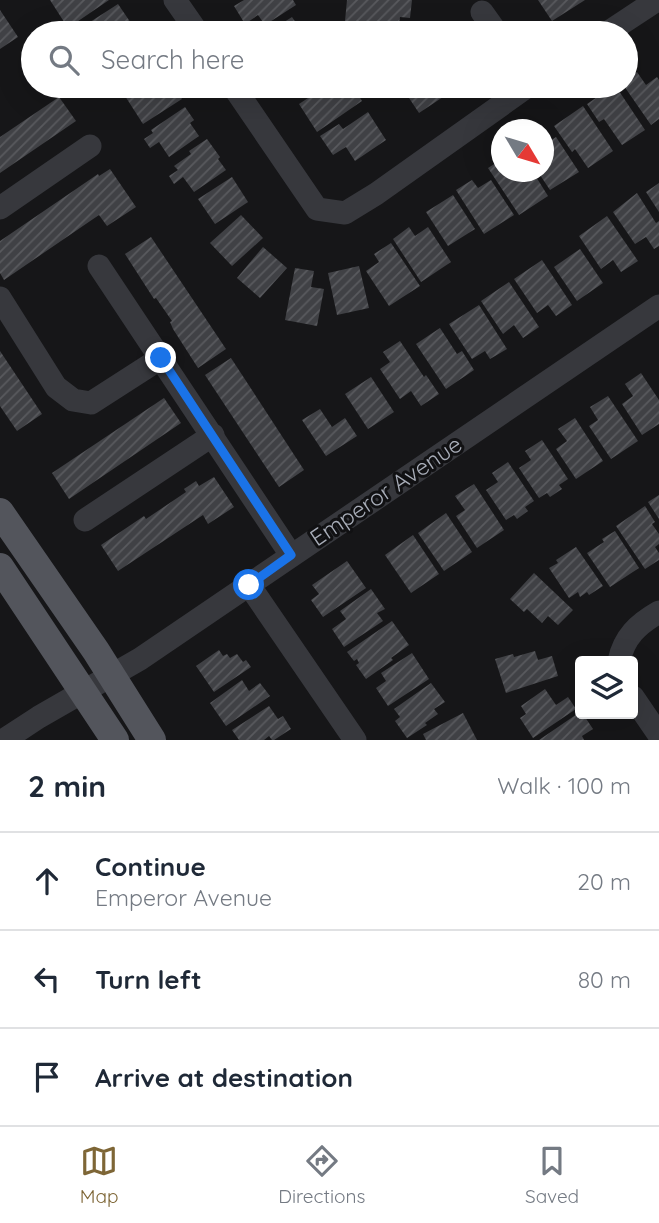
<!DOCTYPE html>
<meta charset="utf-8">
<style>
body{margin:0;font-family:Quicksand,sans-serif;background:#f2f2f3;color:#1f2937}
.controls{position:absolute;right:21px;bottom:21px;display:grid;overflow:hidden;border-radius:7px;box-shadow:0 7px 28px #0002}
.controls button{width:63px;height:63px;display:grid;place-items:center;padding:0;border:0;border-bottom:2px solid #e0e1e3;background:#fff;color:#1f2937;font:35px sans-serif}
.compass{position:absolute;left:491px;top:119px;width:63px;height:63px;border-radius:50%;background:#fff;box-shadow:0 7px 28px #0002;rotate:128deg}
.stop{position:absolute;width:21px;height:21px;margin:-16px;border:5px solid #1a73e8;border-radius:50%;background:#fff}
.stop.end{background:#1a73e8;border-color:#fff;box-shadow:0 2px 7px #0008}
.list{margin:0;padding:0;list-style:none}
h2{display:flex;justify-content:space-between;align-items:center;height:91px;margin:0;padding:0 28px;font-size:30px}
h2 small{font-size:23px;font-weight:400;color:#747a83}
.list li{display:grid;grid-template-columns:46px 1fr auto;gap:21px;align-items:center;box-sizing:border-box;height:98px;padding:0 28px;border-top:2px solid #e0e1e3}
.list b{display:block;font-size:26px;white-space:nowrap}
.list p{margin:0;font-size:23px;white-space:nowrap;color:#747a83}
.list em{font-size:23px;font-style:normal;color:#747a83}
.icon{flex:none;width:38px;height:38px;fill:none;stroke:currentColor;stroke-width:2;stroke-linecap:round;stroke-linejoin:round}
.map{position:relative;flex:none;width:659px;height:740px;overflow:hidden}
.search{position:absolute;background:#fff;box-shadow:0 7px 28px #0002;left:21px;right:21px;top:21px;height:77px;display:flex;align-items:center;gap:18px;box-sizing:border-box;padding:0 24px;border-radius:38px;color:#747a83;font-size:26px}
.sheet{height:385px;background:#fff}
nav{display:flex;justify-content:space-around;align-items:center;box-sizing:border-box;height:98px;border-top:2px solid #e0e1e3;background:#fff;font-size:19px;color:#747a83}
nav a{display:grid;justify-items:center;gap:4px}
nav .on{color:#7e6636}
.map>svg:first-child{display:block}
.building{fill:url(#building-hatch)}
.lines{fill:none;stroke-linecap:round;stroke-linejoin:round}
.minor{stroke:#37383d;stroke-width:23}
.major{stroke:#53555c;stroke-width:28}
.route{stroke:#1a73e8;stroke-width:9}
.labels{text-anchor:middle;stroke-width:6;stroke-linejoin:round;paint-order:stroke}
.street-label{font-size:23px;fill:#a8adb8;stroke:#111113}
</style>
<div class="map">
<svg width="659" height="740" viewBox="0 0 659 740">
<defs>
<pattern id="building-hatch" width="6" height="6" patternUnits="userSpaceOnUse" patternTransform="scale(1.75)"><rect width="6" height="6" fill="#404145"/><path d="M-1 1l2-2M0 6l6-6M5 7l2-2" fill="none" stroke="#595a5e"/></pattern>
</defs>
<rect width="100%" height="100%" fill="#161618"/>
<!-- building -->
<g class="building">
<path d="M 50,0 L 109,0 L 68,28 Z"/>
<path d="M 244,0 L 293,0 L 296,5 L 265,25 L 258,15 L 245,24 L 234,6 Z"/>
<path d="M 347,0 L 412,0 L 410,18 L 400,17 L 398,32 L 354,27 L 355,22 L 345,21 Z"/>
<path d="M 538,0 L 585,0 L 552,21 Z"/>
<path d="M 118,4 L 135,29 L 129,33 L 73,33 Z"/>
<path d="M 0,10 L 18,37 L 0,49 Z"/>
<path d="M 292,17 L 303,33 L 267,33 Z"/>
<path d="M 637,72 L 646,85 L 657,77 L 659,80 L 659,119 L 651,125 L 624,86 L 626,86 L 626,79 Z"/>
<path d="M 140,86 L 173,86 L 182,99 L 143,124 L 125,96 Z"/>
<path d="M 326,86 L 338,86 L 344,95 L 354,88 L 362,101 L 317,132 L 299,104 Z"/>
<path d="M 401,86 L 464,86 L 448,97 L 446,95 L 419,113 Z"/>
<path d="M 617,88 L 645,130 L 622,145 L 604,119 L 599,122 L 587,104 L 603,93 L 605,96 Z"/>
<path d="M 59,97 L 76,121 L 0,173 L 0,137 Z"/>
<path d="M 583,106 L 613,151 L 588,168 L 575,149 L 572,152 L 554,126 Z"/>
<path d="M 185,107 L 194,120 L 190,123 L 199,136 L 169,157 L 159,142 L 150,148 L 144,139 L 153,133 L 151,130 Z"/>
<path d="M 368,112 L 386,140 L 355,161 L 346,147 L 333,155 L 320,136 L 339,124 L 343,129 Z"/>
<path d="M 556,137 L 579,172 L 550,190 L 538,172 L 544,172 L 544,145 Z"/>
<path d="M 207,139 L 220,157 L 218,159 L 226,170 L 194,192 L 183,177 L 174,184 L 169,176 L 178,170 L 174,166 L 191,154 L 189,151 Z"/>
<path d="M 502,159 L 502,172 L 533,172 L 548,196 L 519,215 L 488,168 Z"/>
<path d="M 110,169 L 136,207 L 107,226 L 99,215 L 4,280 L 0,273 L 0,241 L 98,174 L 99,176 Z"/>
<path d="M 232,177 L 248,202 L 215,224 L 198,199 Z"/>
<path d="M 472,180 L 478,188 L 491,180 L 514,215 L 484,234 L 456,190 Z"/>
<path d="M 659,183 L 659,212 L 646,192 Z"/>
<path d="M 637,193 L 656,223 L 659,221 L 659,246 L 654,249 L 646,237 L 635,244 L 613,212 Z"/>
<path d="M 453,195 L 475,229 L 448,246 L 426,212 Z"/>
<path d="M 241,215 L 263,238 L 232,266 L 210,243 Z"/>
<path d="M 607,216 L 638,261 L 621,272 L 613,260 L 601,269 L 579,236 Z"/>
<path d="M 409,227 L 415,236 L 428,227 L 451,262 L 421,282 L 393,239 Z"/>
<path d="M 151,237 L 226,349 L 198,368 L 173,329 L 170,322 L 172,321 L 156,298 L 154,299 L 125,254 Z"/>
<path d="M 391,243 L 420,286 L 389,306 L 366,271 L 379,262 L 374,254 Z"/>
<path d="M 263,247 L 287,268 L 260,298 L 237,278 Z"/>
<path d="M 580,249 L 603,283 L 577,301 L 554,267 Z"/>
<path d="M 542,260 L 572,305 L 556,316 L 548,305 L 537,313 L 514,279 Z"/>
<path d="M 359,266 L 369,308 L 337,315 L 328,273 Z"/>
<path d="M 295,268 L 314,271 L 311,287 L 324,289 L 317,326 L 285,320 Z"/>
<path d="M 509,282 L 539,327 L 523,338 L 514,325 L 503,334 L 481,301 Z"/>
<path d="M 479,305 L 507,349 L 490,359 L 485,351 L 472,359 L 449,324 Z"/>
<path d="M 440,328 L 457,354 L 462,351 L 474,370 L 446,389 L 416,344 Z"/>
<path d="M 400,341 L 424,377 L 426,375 L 439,394 L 421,406 L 411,391 L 400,399 L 380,369 L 390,362 L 383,352 Z"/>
<path d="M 0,351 L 42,414 L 17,431 L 0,406 Z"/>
<path d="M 231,358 L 304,470 L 279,487 L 205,375 Z"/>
<path d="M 641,373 L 659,400 L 659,424 L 642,435 L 622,404 L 633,396 L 625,384 Z"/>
<path d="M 371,377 L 394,412 L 368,429 L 345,394 Z"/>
<path d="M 608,396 L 638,441 L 611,459 L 589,426 L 598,420 L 590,407 Z"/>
<path d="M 164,398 L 181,423 L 69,499 L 52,473 Z"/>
<path d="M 320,409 L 332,427 L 345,418 L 357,436 L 326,456 L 302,420 Z"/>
<path d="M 575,418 L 603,461 L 576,479 L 556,449 L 567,441 L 558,429 Z"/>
<path d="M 542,440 L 568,479 L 559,485 L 562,489 L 550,497 L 547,493 L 539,498 L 519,468 L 531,460 L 525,451 Z"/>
<path d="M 508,462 L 534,501 L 525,507 L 528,511 L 517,519 L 514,515 L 506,520 L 486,490 L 498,482 L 492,473 Z"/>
<path d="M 214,477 L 234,507 L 208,524 L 203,515 L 118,571 L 101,545 L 144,516 L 146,519 L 186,492 L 184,489 L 196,481 L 199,486 Z"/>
<path d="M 474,484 L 504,530 L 477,548 L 456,516 L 465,510 L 455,496 Z"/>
<path d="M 659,495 L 659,519 L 648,502 Z"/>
<path d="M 645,506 L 655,522 L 652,524 L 659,534 L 659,544 L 655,547 L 659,553 L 659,560 L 645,569 L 616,526 Z"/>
<path d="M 446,513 L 472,552 L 444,571 L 418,533 Z"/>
<path d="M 615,531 L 639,568 L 610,587 L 587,553 L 604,542 L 602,539 Z"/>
<path d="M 413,535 L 439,574 L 411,593 L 385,555 Z"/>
<path d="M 576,547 L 603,586 L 589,595 L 587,592 L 580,597 L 578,592 L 569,598 L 549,568 L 558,563 L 556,560 Z"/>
<path d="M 347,561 L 366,588 L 323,617 L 311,600 L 319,594 L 312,585 Z"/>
<path d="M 534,573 L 573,610 L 558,625 L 548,616 L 542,623 L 527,609 L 524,612 L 510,599 Z"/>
<path d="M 371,589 L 385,609 L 377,613 L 383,621 L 344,647 L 332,629 L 346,619 L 340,611 Z"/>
<path d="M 392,621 L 409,645 L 391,658 L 393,660 L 366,679 L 356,665 L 359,663 L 357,659 L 354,661 L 347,652 Z"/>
<path d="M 219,650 L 223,656 L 227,654 L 230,658 L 237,654 L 243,662 L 246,660 L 251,667 L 214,692 L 196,666 Z"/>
<path d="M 535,651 L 538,660 L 552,656 L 558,676 L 506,693 L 495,659 L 513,654 L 514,657 Z"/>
<path d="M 412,653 L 429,679 L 388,706 L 376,688 L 386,681 L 381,673 Z"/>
<path d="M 242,680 L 249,691 L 260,683 L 270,696 L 226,726 L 210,703 Z"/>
<path d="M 431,683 L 445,702 L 434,709 L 438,714 L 425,723 L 427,725 L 407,738 L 395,721 L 400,717 L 394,709 Z"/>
<path d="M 545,689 L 556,705 L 568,697 L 576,709 L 533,738 L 520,718 L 526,714 L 521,706 Z"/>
<path d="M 269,706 L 278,719 L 283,716 L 291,729 L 274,740 L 272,740 L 269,736 L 264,740 L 239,740 L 232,730 Z"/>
<path d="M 580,712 L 580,714 L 583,714 L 593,729 L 582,736 L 584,740 L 539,740 Z"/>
<path d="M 463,713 L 477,740 L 426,740 L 423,734 Z"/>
</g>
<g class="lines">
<!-- minor -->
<g class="minor">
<path d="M 175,0 L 198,33"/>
<path d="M 482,12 L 497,33"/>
<path d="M 607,33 L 657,0"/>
<path d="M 233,86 L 317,209 L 345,213 L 376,194 L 528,86"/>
<path d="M 0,208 L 90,146"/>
<path d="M 99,266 L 291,555"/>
<path d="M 0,298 L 56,387 L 73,400 L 91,403 L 161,358"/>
<path d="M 85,520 L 213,435"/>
<path d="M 249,585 L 355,740"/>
<path d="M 619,661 C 624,637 638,624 659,612"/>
<path d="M 633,697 L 659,735"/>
<path d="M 4,740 L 39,717 L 140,659 L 659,306"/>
</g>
<!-- major -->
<g class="major">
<path d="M 0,512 L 96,651 L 152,740"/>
<path d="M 0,567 L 115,740"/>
</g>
</g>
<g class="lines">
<!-- route -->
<path class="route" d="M 161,358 L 291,555 L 249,585"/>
</g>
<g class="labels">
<!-- street labels -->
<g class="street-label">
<text transform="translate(386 491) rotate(-34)" y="8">Emperor Avenue</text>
</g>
</g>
</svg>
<div class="controls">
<button><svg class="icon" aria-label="layers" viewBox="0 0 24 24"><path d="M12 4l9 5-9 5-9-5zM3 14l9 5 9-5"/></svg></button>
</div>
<svg class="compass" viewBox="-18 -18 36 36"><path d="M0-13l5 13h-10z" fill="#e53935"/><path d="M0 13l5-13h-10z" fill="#747a83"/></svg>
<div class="stop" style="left:249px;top:585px"></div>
<div class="stop end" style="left:161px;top:358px"></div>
<div class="search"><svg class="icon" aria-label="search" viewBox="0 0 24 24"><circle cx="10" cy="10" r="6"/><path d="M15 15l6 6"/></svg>Search here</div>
</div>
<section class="sheet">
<h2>2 min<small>Walk · 100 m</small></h2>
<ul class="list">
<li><svg class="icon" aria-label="ahead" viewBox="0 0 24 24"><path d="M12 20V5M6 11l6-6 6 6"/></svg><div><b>Continue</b><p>Emperor Avenue</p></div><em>20 m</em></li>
<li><svg class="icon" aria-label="left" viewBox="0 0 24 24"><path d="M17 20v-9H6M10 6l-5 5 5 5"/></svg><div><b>Turn left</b></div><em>80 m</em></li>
<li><svg class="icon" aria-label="arrive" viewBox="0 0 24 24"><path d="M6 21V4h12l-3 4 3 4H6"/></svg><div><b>Arrive at destination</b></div></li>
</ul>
</section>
<nav>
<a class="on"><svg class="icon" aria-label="map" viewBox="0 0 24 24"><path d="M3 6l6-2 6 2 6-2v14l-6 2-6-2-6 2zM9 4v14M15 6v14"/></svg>Map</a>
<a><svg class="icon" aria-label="directions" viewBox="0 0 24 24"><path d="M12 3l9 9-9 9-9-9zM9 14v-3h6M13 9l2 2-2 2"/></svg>Directions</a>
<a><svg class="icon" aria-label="saved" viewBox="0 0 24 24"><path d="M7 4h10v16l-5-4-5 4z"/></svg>Saved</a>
</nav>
